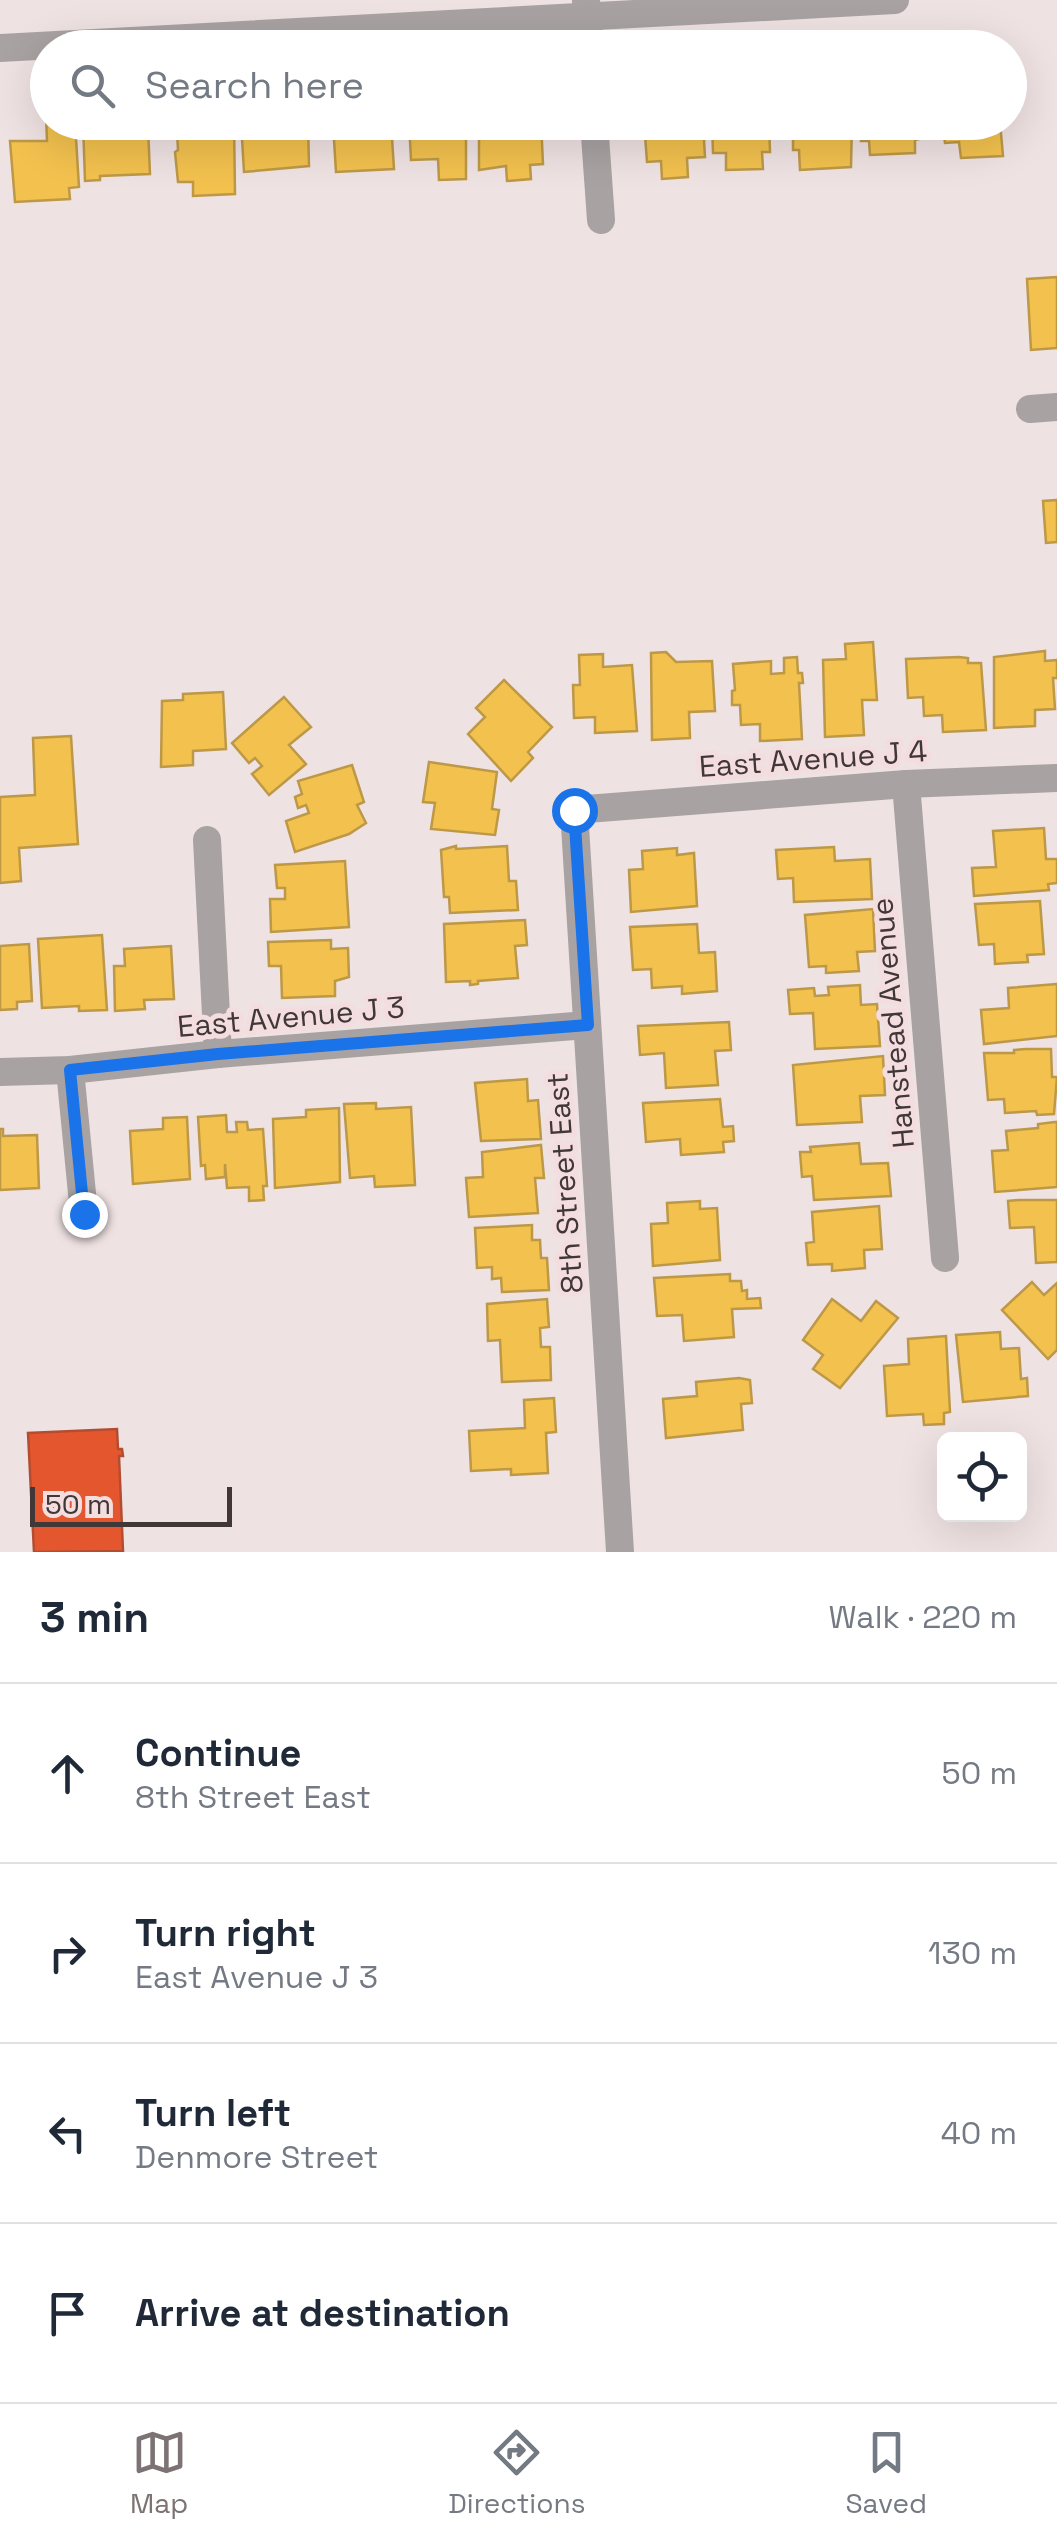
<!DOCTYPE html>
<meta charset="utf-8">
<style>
body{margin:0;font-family:"Space Grotesk",sans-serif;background:#f6f6f7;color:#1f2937}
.controls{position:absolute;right:30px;bottom:30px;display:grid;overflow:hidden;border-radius:15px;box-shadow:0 10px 40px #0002}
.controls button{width:90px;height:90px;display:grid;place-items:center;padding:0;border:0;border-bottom:2px solid #e0e1e3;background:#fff;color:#1f2937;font:50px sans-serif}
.scale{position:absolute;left:30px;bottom:25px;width:202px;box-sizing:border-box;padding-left:10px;border:5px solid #403738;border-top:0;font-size:28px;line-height:35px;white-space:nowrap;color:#403738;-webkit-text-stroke:8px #f4ddde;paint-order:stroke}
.stop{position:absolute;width:30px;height:30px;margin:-22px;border:8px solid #1a73e8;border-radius:50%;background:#fff}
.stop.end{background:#1a73e8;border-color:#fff;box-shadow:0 2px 10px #0008}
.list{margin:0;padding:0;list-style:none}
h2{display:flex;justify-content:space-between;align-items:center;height:130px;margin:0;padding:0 40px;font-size:42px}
h2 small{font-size:32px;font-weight:400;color:#747a83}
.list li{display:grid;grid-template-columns:65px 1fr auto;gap:30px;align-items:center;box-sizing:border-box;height:180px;padding:0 40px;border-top:2px solid #e0e1e3}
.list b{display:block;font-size:38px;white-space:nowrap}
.list p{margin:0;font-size:32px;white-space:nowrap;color:#747a83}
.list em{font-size:32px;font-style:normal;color:#747a83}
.icon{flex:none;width:55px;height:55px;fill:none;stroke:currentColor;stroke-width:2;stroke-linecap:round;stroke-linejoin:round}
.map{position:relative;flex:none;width:1057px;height:1552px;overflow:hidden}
.search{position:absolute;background:#fff;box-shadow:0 10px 40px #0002;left:30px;right:30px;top:30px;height:110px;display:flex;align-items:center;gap:25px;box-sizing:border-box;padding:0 35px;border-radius:55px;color:#747a83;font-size:38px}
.sheet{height:850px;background:#fff}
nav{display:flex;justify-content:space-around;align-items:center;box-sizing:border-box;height:140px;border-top:2px solid #e0e1e3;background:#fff;font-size:28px;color:#747a83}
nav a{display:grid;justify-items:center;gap:5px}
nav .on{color:#7d7374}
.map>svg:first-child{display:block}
.homes{fill:#f2c14e;stroke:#bd9847;stroke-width:2.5}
.shops{fill:#e4572e;stroke:#b34d31;stroke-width:2.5}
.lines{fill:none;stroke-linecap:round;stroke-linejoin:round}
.minor{stroke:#a8a2a3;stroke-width:28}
.route{stroke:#1a73e8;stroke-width:12}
.labels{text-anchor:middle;stroke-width:10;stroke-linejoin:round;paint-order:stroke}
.street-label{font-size:30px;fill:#403738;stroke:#f4ddde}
</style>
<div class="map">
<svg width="1057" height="1552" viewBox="0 0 1057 1552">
<rect width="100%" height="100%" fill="#efe2e3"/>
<!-- homes -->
<g class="homes">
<path d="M 46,116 L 48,122 L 75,122 L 79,187 L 69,188 L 70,199 L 15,202 L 10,141 L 47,141 Z"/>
<path d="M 83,122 L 125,124 L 126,131 L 128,127 L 148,127 L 150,174 L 100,176 L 100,180 L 85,181 Z"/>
<path d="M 204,122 L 234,122 L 235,194 L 193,196 L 193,182 L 178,182 L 175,152 L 178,150 L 177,131 L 191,131 L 191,125 Z"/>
<path d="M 241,122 L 308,122 L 309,166 L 244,172 Z"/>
<path d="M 391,122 L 394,169 L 336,172 L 333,124 Z"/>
<path d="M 409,122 L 466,122 L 466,179 L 439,180 L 438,159 L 411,160 Z"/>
<path d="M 476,122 L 541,122 L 543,164 L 530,165 L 531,179 L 507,181 L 506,166 L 479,170 L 479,127 Z"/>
<path d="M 644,122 L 703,122 L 705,157 L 687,158 L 688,177 L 662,179 L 661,161 L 647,162 Z"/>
<path d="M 712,122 L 769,122 L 770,152 L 762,152 L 763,169 L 726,170 L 726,153 L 713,153 Z"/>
<path d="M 793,122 L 852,122 L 851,167 L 800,170 L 799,150 L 793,150 Z"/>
<path d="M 861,122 L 918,122 L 919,139 L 915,140 L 915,153 L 870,155 L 869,141 L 861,141 Z"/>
<path d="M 942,122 L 1000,122 L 1003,156 L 961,158 L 959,142 L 945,143 Z"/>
<path d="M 1057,277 L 1057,348 L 1031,350 L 1027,279 Z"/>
<path d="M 1057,500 L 1057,542 L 1046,543 L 1043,501 Z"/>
<path d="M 873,642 L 877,700 L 862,700 L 864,735 L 825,737 L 823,660 L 846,659 L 845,644 Z"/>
<path d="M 1045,651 L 1045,661 L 1057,660 L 1057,678 L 1053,678 L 1055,709 L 1035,710 L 1035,726 L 994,728 L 994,657 Z"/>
<path d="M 666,652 L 676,662 L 712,661 L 715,711 L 689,712 L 690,738 L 652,740 L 651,653 Z"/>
<path d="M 603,654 L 603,667 L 632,665 L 637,731 L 595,733 L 595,717 L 574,718 L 573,685 L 580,685 L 579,655 Z"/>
<path d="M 797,657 L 798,673 L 802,673 L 803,683 L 799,683 L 802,739 L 760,741 L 760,724 L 741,725 L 740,705 L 732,705 L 732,691 L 735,690 L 733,664 L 771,661 L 771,674 L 784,673 L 784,658 Z"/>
<path d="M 959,657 L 968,658 L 968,663 L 981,663 L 986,730 L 943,732 L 942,715 L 924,716 L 923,697 L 908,698 L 906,659 Z"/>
<path d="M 504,680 L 552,727 L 528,752 L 533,758 L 511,781 L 468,734 L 485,717 L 476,708 Z"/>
<path d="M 223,692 L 226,749 L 193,751 L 193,765 L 161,767 L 162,701 L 183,700 L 183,694 Z"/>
<path d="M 284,697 L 311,727 L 289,745 L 306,764 L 269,795 L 252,774 L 262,766 L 255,758 L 249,763 L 232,743 Z"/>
<path d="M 71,736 L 78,844 L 19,848 L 21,881 L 0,883 L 0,797 L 35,795 L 33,738 Z"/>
<path d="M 429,762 L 497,772 L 492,809 L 499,810 L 495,835 L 431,829 L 435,803 L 423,802 Z"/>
<path d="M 352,765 L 364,802 L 357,805 L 366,823 L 349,834 L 295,852 L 286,821 L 309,813 L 306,805 L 298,808 L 295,797 L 302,794 L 298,781 Z"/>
<path d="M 1044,828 L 1046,859 L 1057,859 L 1057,883 L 1048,884 L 1049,890 L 974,896 L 972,868 L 996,867 L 993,831 Z"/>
<path d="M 456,846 L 456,849 L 507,846 L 509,881 L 516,881 L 518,910 L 450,913 L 449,897 L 444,897 L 441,850 Z"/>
<path d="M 834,847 L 835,861 L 870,859 L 872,899 L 794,902 L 793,878 L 778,879 L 776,850 Z"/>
<path d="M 677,848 L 677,855 L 694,853 L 697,906 L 631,912 L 629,870 L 643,869 L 642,851 Z"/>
<path d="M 345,861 L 349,927 L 271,932 L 270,899 L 285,899 L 285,888 L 277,888 L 275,865 Z"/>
<path d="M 1040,901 L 1044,954 L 1027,955 L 1028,962 L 995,964 L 994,944 L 979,945 L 975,904 Z"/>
<path d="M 873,909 L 875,951 L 857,952 L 859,971 L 826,973 L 826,966 L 809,967 L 805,915 Z"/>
<path d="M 525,920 L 527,945 L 515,946 L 518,978 L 478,981 L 478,984 L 470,985 L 470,981 L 446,982 L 444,924 Z"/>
<path d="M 697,924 L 699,953 L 715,952 L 717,991 L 682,994 L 682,986 L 652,988 L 651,969 L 633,970 L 630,927 Z"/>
<path d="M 102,935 L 107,1010 L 79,1011 L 79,1006 L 42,1008 L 38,939 Z"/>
<path d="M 331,940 L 331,949 L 348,948 L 349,977 L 335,981 L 335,996 L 282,998 L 281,966 L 269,966 L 268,942 Z"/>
<path d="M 29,944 L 32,1001 L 17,1002 L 17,1009 L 0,1010 L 0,946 Z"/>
<path d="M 171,946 L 174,999 L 144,1000 L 145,1009 L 115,1011 L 114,966 L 125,966 L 124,949 Z"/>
<path d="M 1057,984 L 1057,1036 L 984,1044 L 981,1010 L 1009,1008 L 1008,988 Z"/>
<path d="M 860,985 L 861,1005 L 877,1004 L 880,1046 L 815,1049 L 813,1013 L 790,1014 L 788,990 L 814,988 L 815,996 L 829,995 L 828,987 Z"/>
<path d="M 729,1022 L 731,1050 L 715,1051 L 718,1085 L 666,1088 L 664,1053 L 640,1055 L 638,1026 Z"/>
<path d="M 1026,1049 L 1051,1049 L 1052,1077 L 1057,1077 L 1054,1114 L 1037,1115 L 1036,1111 L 1005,1113 L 1004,1099 L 988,1100 L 984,1053 L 1014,1053 L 1014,1050 Z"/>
<path d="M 883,1056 L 885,1095 L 860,1096 L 862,1122 L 797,1125 L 793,1065 Z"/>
<path d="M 527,1079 L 528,1101 L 538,1100 L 541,1139 L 481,1141 L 475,1083 Z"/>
<path d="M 720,1099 L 723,1127 L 733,1126 L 734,1141 L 723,1142 L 724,1152 L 681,1155 L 680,1139 L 646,1142 L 643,1103 Z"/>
<path d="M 376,1103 L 376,1109 L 411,1107 L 415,1185 L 375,1187 L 374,1176 L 350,1178 L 344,1104 Z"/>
<path d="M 339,1108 L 340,1182 L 275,1188 L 273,1119 L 306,1117 L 306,1110 Z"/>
<path d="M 226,1115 L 227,1132 L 237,1132 L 236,1122 L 247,1122 L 248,1130 L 263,1129 L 267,1186 L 263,1186 L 264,1200 L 249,1201 L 249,1187 L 227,1188 L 225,1164 L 225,1177 L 206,1179 L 205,1165 L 201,1166 L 198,1117 Z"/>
<path d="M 187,1117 L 190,1179 L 133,1184 L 130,1131 L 163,1129 L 163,1118 Z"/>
<path d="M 1055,1122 L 1057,1122 L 1057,1187 L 995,1192 L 992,1151 L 1008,1150 L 1006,1131 L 1038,1128 L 1038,1124 Z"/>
<path d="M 0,1129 L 3,1129 L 3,1136 L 37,1135 L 39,1188 L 0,1190 Z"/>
<path d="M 859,1143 L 861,1164 L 888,1163 L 891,1196 L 814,1200 L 812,1176 L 802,1177 L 800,1152 L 811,1152 L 810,1147 Z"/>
<path d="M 541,1145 L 544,1178 L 535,1178 L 538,1213 L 469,1217 L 466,1178 L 483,1177 L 482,1152 Z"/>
<path d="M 1019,1200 L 1057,1200 L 1057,1262 L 1036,1263 L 1034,1227 L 1010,1228 L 1008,1201 Z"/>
<path d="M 700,1201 L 700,1209 L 717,1208 L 720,1260 L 653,1266 L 651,1224 L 668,1223 L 667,1203 Z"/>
<path d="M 879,1206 L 882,1249 L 864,1250 L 865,1268 L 832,1271 L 832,1264 L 808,1265 L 806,1243 L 814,1242 L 812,1212 Z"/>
<path d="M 532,1225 L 532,1240 L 540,1240 L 541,1258 L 547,1258 L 549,1290 L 502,1292 L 501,1278 L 492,1279 L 492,1267 L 477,1268 L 475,1228 Z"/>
<path d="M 730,1274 L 730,1281 L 741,1281 L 742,1291 L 747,1290 L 747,1299 L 760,1298 L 761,1308 L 732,1309 L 734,1337 L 684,1341 L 682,1315 L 657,1316 L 654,1278 Z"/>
<path d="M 1032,1282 L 1044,1295 L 1057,1283 L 1057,1350 L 1048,1359 L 1002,1310 Z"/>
<path d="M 547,1299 L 549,1327 L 540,1328 L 541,1347 L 550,1347 L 551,1380 L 502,1382 L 500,1340 L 488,1341 L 487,1304 Z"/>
<path d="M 832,1299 L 861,1321 L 876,1301 L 898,1318 L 840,1388 L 813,1369 L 823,1355 L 803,1340 Z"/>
<path d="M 1000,1332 L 1001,1349 L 1019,1348 L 1021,1379 L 1027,1378 L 1028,1396 L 963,1402 L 956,1335 Z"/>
<path d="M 946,1336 L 950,1412 L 944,1413 L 944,1424 L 924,1425 L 923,1414 L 887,1416 L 884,1366 L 909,1364 L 908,1339 Z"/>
<path d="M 739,1378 L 750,1380 L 752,1403 L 741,1404 L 743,1430 L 666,1438 L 663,1399 L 697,1396 L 696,1382 Z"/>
<path d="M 554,1398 L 556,1432 L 546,1433 L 548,1473 L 511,1475 L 511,1469 L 471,1471 L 469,1431 L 525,1428 L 524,1400 Z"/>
</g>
<!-- shops -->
<path class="shops" d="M 117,1429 L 118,1449 L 122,1449 L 123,1456 L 119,1456 L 123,1551 L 34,1552 L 28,1433 Z"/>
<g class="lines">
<!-- minor -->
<g class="minor">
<path d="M 586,0 L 590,48"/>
<path d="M 0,48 L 895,0"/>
<path d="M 594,122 L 601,220"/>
<path d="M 1030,409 L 1057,407"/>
<path d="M 906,784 L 945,1258"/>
<path d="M 207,840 L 218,1054"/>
<path d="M 70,1070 L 84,1214"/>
<path d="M 0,1072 L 70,1070 L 218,1054 L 587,1025"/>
<path d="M 620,1552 L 574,810 L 906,784 L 1057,778"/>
</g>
</g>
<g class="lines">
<!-- route -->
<path class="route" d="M 84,1214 L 70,1070 L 218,1054 L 588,1025 L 574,810"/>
</g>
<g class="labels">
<!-- street labels -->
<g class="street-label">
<text transform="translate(813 759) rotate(-4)" y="10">East Avenue J 4</text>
<text transform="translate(291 1017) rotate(-5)" y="10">East Avenue J 3</text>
<text transform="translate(893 1023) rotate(-95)" y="10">Hanstead Avenue</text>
<text transform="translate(565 1183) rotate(-94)" y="10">8th Street East</text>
</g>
</g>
</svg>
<div class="controls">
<button><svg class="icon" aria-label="locate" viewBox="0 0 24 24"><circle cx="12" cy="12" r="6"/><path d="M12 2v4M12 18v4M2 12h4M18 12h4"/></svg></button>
</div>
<div class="scale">50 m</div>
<div class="stop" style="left:574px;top:810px"></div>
<div class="stop end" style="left:84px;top:1214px"></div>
<div class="search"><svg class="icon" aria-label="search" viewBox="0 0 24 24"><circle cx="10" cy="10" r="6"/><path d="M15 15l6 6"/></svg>Search here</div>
</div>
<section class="sheet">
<h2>3 min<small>Walk · 220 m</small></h2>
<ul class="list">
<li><svg class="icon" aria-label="ahead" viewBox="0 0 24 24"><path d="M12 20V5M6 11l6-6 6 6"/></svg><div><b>Continue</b><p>8th Street East</p></div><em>50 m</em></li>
<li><svg class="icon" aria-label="right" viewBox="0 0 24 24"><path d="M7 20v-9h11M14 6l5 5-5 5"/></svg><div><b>Turn right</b><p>East Avenue J 3</p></div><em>130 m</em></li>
<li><svg class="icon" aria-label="left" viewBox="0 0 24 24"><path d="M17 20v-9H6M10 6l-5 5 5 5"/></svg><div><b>Turn left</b><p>Denmore Street</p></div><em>40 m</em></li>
<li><svg class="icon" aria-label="arrive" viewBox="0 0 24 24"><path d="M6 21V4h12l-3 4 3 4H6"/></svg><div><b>Arrive at destination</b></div></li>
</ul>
</section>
<nav>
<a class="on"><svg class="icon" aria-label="map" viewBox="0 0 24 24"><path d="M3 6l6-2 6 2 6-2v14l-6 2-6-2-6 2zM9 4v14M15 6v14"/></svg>Map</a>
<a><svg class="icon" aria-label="directions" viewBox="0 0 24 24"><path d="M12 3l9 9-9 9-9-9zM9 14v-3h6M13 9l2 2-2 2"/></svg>Directions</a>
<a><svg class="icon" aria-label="saved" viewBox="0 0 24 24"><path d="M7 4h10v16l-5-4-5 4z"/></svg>Saved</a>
</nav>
